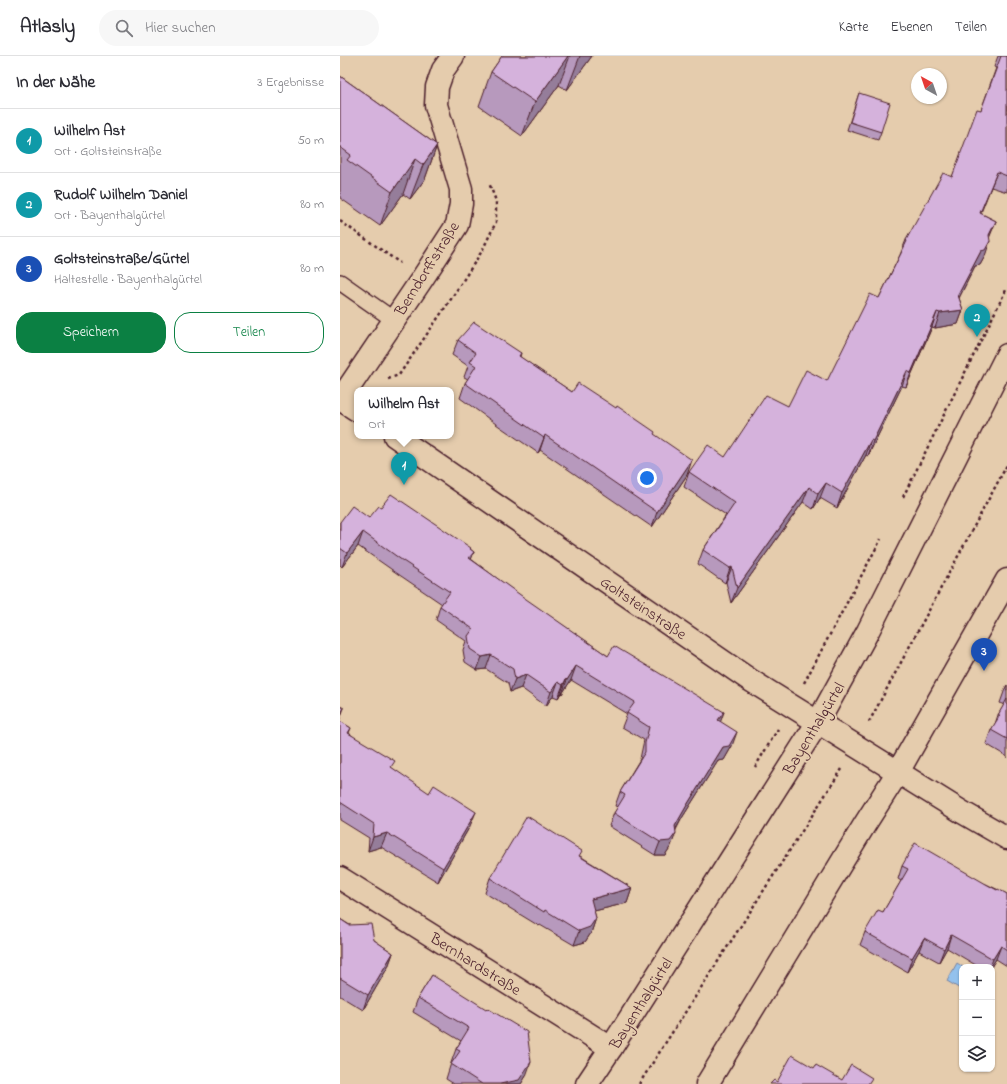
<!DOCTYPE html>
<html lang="de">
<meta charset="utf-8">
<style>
body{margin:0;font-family:"Indie Flower",sans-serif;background:#f7f7f7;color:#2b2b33}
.controls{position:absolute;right:12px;bottom:12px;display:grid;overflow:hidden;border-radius:8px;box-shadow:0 1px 3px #0004}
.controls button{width:36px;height:36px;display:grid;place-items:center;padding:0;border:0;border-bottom:1px solid #e1e1e2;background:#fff;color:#2b2b33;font:20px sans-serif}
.compass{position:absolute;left:571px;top:12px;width:36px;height:36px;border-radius:50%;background:#fff;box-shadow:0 1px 3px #0004;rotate:320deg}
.you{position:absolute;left:307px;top:422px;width:14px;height:14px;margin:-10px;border:3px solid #fff;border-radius:50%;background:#1a73e8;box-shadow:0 0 0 6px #1a73e833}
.badge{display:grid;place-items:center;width:26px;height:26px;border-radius:50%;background:#0b8043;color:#fff;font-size:13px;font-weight:700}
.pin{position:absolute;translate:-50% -33px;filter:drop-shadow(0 1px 2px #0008)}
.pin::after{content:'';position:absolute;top:21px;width:14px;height:12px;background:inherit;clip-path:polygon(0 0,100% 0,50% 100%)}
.popup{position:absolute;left:14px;top:331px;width:100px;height:52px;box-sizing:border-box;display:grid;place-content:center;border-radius:8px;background:#fff;filter:drop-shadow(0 1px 3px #0005);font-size:13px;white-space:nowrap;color:#7c7c81}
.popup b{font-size:15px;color:#2b2b33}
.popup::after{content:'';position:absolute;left:50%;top:100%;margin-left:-8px;border:8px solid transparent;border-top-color:#fff}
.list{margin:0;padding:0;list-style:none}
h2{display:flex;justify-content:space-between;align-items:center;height:52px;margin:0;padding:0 16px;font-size:17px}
h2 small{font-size:13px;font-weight:400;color:#7c7c81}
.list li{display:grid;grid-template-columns:26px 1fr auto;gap:12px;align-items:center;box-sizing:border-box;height:64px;padding:0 16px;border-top:1px solid #e1e1e2}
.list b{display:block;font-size:15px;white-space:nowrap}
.list p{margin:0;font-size:13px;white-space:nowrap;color:#7c7c81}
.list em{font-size:13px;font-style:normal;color:#7c7c81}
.actions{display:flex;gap:8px;padding:12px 16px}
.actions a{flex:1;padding:9px 0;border:1px solid #0b8043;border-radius:16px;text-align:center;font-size:14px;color:#0b8043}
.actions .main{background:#0b8043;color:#fff}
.icon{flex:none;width:22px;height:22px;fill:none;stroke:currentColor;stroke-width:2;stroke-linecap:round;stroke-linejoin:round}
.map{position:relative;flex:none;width:667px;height:1028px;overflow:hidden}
header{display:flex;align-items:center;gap:24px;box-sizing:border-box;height:56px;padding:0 20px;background:#fff;border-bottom:1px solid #e1e1e2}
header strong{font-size:19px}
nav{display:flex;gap:22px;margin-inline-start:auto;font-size:14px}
.search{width:280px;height:36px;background:#f7f7f7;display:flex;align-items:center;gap:10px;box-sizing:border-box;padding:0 14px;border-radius:22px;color:#7c7c81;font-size:15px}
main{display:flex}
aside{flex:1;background:#fff}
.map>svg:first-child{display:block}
.water{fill:#93c1ed;stroke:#76809f}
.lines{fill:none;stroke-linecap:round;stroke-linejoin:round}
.service-casing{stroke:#4a1f2b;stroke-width:18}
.minor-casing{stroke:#4a1f2b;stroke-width:25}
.secondary-casing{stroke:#4a1f2b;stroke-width:25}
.path{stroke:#4a1f2b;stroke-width:2.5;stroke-dasharray:3 3;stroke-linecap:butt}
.service{stroke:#e5ccad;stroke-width:15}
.minor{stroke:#e5ccad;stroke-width:22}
.secondary{stroke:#e5ccad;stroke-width:22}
.wall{fill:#b799bd;stroke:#4a1f2b}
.shaded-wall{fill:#957d9a;stroke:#4a1f2b}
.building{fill:#d5b2dc;stroke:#4a1f2b}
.labels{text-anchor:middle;stroke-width:4;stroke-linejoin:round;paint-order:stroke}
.street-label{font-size:16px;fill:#4a1f2b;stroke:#e5ccad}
</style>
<header>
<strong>Atlasly</strong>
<div class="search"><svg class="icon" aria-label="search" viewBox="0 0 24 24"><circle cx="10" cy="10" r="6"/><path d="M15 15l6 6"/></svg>Hier suchen</div>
<nav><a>Karte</a><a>Ebenen</a><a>Teilen</a></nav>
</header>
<main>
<aside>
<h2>In der Nähe<small>3 Ergebnisse</small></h2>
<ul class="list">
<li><span class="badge" style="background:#0f9aa8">1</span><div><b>Wilhelm Ast</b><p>Ort · Goltsteinstraße</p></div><em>50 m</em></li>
<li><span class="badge" style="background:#0f9aa8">2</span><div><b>Rudolf Wilhelm Daniel</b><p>Ort · Bayenthalgürtel</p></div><em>80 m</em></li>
<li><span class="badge" style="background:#1a4fb4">3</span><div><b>Goltsteinstraße/Gürtel</b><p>Haltestelle · Bayenthalgürtel</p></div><em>80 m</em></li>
</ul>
<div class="actions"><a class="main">Speichern</a><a>Teilen</a></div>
</aside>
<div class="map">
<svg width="667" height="1028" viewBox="0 0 667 1028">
<rect width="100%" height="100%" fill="#e5ccad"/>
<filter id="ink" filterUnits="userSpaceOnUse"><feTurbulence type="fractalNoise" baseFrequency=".025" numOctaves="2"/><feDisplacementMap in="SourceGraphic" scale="8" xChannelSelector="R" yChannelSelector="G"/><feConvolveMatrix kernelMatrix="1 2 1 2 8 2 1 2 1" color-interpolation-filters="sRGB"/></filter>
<g filter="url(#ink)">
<!-- water -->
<path class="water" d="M 617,907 L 623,911 L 622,911 L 622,934 L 607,925 Z"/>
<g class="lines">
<defs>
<path id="service" d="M 0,226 L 54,264"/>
<g id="minor">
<path d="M 0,343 L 17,354"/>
<path d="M 1,343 L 82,223 L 117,169 L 121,148 L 121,133 L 96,49 L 97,31 L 103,14 L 113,0"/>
<path d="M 55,380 L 410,624 L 622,756 L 667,782"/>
<path d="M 0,822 L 271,992"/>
</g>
<g id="secondary">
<path d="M 247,1028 L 271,992 L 478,666 L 528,575 L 667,299"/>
<path d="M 367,1028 L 525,768 L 558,716 L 667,524"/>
</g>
</defs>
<!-- service casing -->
<use href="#service" class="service-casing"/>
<!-- minor casing -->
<use href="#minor" class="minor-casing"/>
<!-- secondary casing -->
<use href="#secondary" class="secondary-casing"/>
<!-- path -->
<g class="path">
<path d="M 0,165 L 60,207"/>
<path d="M 48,323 L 59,319 L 111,243 L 142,195 L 156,166 L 156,145 L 149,127"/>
<path d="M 563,441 L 667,232"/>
<path d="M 464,627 L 541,483"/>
<path d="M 529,666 L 667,409"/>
<path d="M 415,711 L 438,673"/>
<path d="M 299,1028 L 502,713"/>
</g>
<!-- service -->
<use href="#service" class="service"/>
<!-- minor -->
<use href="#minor" class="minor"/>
<!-- secondary -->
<use href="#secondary" class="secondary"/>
</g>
<!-- wall -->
<g class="wall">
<path d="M 162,0 L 252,0 L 227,34 L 219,29 L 182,80 L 139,50 L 151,16 Z"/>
<path d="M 658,0 L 667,0 L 667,136 L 651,131 L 640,157 L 656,165 L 649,181 L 645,200 L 640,209 L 635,210 L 619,242 L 623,254 L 618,268 L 595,272 L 592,271 L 566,331 L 562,330 L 528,400 L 526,399 L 497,452 L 480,442 L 473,453 L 463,446 L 391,547 L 386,526 L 385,527 L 358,508 L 363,494 L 386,459 L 344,431 L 349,416 L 385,401 L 448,350 L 487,325 L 539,242 L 560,199 L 566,184 L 612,121 L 641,54 L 656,12 L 654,11 Z"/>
<path d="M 0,20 L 97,89 L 85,123 L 70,143 L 63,138 L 40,170 L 0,142 Z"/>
<path d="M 519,37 L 541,76 L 538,84 L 507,74 Z"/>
<path d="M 118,284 L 181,297 L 180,301 L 232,336 L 314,378 L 347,419 L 312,471 L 200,394 L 198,397 L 156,368 L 120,342 L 125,327 L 128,323 L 124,321 L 128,310 L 112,299 Z"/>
<path d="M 41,451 L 130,493 L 134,496 L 131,503 L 186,544 L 268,600 L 380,665 L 392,690 L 384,704 L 378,705 L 342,762 L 336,774 L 331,790 L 325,799 L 315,799 L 269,770 L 274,757 L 278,751 L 275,750 L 280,736 L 300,703 L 304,684 L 282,671 L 287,658 L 231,624 L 222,638 L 221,637 L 218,642 L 213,640 L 206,650 L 181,632 L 170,636 L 168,627 L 146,613 L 137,614 L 125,606 L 123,594 L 126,585 L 96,564 L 100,550 L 102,548 L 58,518 L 18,490 L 2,511 L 0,509 L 0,466 L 29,462 Z"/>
<path d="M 667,629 L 667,702 L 666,700 L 646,688 L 651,674 L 655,668 L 658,659 L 664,649 L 660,647 L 665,633 Z"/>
<path d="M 0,665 L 11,672 L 9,677 L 52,712 L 130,770 L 98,826 L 41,791 L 28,795 L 29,782 L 0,764 Z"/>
<path d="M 240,800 L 292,832 L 287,847 L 254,855 L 256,862 L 251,877 L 245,886 L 234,889 L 200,869 L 199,870 L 145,837 L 150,822 Z"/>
<path d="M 562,810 L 646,828 L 667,838 L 667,910 L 656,903 L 651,911 L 639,911 L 607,892 L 599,906 L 579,895 L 567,916 L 520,889 L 525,876 L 543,856 L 561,825 L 558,823 Z"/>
<path d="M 0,863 L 34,884 L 53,897 L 48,911 L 23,954 L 0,940 Z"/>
<path d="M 92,919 L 186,1020 L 181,1028 L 114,1028 L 106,1023 L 111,1007 L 116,993 L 121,985 L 73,956 L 78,942 Z"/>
</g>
<!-- shaded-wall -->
<g class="shaded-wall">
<path d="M 228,0 L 230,0 L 219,29 L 182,80 L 195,46 Z"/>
<path d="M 240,0 L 252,0 L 227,34 Z"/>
<path d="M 97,89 L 85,123 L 70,143 L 83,109 Z"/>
<path d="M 75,103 L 63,138 L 40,170 L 52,136 Z"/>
<path d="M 657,116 L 651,131 L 635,172 L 640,157 Z"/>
<path d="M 656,165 L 650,180 L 643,194 L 649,179 Z"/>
<path d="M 650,185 L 645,200 L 640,209 L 635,210 L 613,254 L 618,239 L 641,195 Z"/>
<path d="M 623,254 L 618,268 L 595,272 L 600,257 Z"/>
<path d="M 597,256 L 592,271 L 566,331 L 571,317 Z"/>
<path d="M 567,315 L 562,330 L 528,400 L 533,385 Z"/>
<path d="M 205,379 L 200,394 L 198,397 L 204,382 Z"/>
<path d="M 531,384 L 526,399 L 497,452 L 502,437 Z"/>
<path d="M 352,404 L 347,419 L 312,471 L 317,456 Z"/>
<path d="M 486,427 L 480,442 L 473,453 L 478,438 Z"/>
<path d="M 469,431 L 463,446 L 391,547 L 397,532 Z"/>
<path d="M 23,476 L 18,490 L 2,511 L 7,497 Z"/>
<path d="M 134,496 L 129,509 L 129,502 Z"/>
<path d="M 392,511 L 386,526 L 385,527 L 390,512 Z"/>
<path d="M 151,599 L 146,613 L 137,614 L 142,601 Z"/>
<path d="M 236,610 L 231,624 L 222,638 L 227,624 Z"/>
<path d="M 186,619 L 181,632 L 170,636 L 175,623 Z"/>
<path d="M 226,623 L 221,637 L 218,642 L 223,629 Z"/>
<path d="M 218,626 L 213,640 L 206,650 L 211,636 Z"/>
<path d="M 4,652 L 0,663 L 0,658 Z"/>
<path d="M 384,656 L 379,670 L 378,664 Z"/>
<path d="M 397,676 L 392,690 L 384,704 L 378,705 L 342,762 L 330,783 L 335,770 L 347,749 L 383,691 Z"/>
<path d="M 136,756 L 130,770 L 98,826 L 103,812 Z"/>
<path d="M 47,777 L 41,791 L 28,795 L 33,781 Z"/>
<path d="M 336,777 L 331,790 L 325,799 L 315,799 L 320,786 Z"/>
<path d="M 292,832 L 287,847 L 246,857 L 251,843 Z"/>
<path d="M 256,862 L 251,877 L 245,886 L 234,889 L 239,875 Z"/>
<path d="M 611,879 L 607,892 L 599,906 L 604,893 Z"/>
<path d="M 584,882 L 579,895 L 567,916 L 572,902 Z"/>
<path d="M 661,890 L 656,903 L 651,911 L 650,911 L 653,903 Z"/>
<path d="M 53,897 L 48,911 L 23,954 L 28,939 Z"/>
<path d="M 191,1006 L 186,1020 L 181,1028 L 160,1028 Z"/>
</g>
<!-- building -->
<g class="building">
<path d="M 162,0 L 228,0 L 195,46 L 151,16 Z"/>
<path d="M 661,0 L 667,0 L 667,120 L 657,116 L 640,157 L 656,165 L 649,179 L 650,185 L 645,194 L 641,195 L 618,239 L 623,254 L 600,257 L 597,256 L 571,317 L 567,315 L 533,385 L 531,384 L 502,437 L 486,427 L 478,438 L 469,431 L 397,532 L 392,511 L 390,512 L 363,494 L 395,447 L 349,416 L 368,389 L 385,401 L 426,339 L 448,350 L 466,314 L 487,325 L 530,238 L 539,242 L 567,185 L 566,184 L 603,117 L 612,121 L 637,53 L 641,54 Z"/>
<path d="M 0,20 L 97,89 L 83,109 L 75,103 L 52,136 L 7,104 L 11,99 L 0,91 Z"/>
<path d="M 519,37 L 550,47 L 541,76 L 510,66 Z"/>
<path d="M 134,266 L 181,297 L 179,300 L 232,336 L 238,327 L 276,352 L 277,350 L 315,376 L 314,378 L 352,404 L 317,456 L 205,379 L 204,382 L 162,353 L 125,327 L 136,310 L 130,306 L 136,297 L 118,284 Z"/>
<path d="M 51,438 L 131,492 L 130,493 L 134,496 L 129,502 L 186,543 L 268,600 L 274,590 L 384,656 L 378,664 L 397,676 L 389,690 L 383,691 L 347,749 L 335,770 L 336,777 L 330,785 L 320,786 L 274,757 L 285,739 L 280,736 L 305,696 L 305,687 L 309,671 L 287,657 L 295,646 L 236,610 L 227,624 L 226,623 L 223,629 L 218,626 L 211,636 L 186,619 L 175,623 L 173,613 L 151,599 L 142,601 L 130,593 L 128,580 L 133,573 L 100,550 L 110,536 L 63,505 L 23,476 L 7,497 L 0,492 L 0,466 L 12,450 L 29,462 L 39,450 L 41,451 Z"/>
<path d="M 667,629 L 667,634 L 665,633 Z"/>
<path d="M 667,643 L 667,683 L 651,674 L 660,659 L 658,659 Z"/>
<path d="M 0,650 L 4,652 L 0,658 Z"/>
<path d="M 0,665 L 11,672 L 8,677 L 55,705 L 51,711 L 89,737 L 94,729 L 136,756 L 103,812 L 47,777 L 33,781 L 34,768 L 0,746 Z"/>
<path d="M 187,760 L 242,795 L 239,800 L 292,832 L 251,843 L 256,862 L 250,871 L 239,875 L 205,854 L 204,856 L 150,822 Z"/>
<path d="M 575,787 L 646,828 L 657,834 L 658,833 L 667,838 L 667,894 L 661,890 L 653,903 L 611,879 L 604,893 L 584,882 L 572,902 L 525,876 L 538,854 L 543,856 L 568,813 L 562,810 Z"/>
<path d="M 0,863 L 9,869 L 31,868 L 34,884 L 53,897 L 28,939 L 0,922 Z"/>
<path d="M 92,919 L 146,953 L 147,952 L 187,976 L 191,1006 L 179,1024 L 160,1028 L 142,1028 L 111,1008 L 120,995 L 116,993 L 129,972 L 78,942 Z"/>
<path d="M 452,999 L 474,1012 L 476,1009 L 502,1024 L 511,1009 L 532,1022 L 528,1028 L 430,1028 L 434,1024 L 437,1026 Z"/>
</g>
</g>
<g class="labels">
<!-- street labels -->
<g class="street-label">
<text transform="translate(86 212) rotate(-58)" y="6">Berndorffstraße</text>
<text transform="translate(304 551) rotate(34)" y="6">Goltsteinstraße</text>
<text transform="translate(473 672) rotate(-59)" y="6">Bayenthalgürtel</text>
<text transform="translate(136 907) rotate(32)" y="6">Bernhardstraße</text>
<text transform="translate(300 947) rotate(-58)" y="6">Bayenthalgürtel</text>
</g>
</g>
</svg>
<div class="controls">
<button>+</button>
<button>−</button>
<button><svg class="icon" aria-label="layers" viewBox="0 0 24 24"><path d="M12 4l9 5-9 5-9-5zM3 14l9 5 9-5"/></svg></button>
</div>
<svg class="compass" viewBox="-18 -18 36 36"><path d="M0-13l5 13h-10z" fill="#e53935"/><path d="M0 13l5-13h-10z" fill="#7c7c81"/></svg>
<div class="you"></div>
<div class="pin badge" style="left:64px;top:429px;background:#0f9aa8">1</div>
<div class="popup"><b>Wilhelm Ast</b>Ort</div>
<div class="pin badge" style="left:637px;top:281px;background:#0f9aa8">2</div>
<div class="pin badge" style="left:644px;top:615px;background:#1a4fb4">3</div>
</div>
</main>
